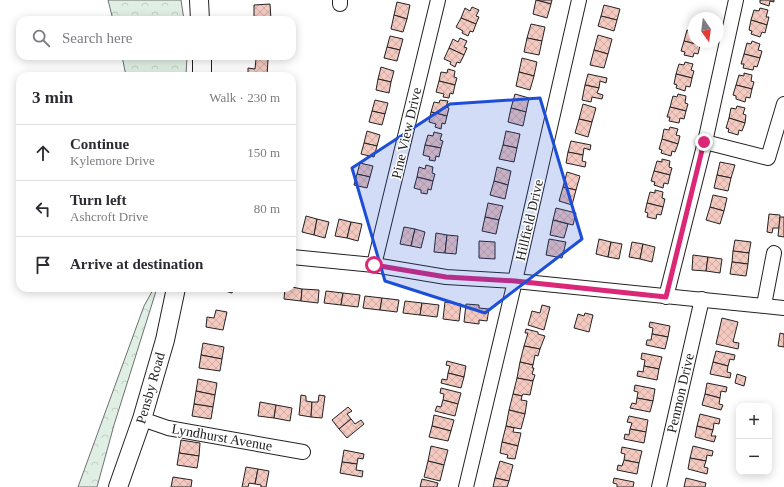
<!DOCTYPE html>
<meta charset="utf-8">
<style>
body{margin:0;font-family:Georgia,serif;background:#f2f2f3;color:#2b2b33}
.controls{position:absolute;right:12px;bottom:12px;display:grid;overflow:hidden;border-radius:8px;box-shadow:0 2px 10px #0003}
.controls button{width:36px;height:36px;display:grid;place-items:center;padding:0;border:0;border-bottom:1px solid #e1e1e2;background:#fff;color:#2b2b33;font:20px sans-serif}
.compass{position:absolute;left:688px;top:12px;width:36px;height:36px;border-radius:50%;background:#fff;box-shadow:0 2px 10px #0003;rotate:166deg}
.stop{position:absolute;width:12px;height:12px;margin:-9px;border:3px solid #db2777;border-radius:50%;background:#fff}
.stop.end{background:#db2777;border-color:#fff;box-shadow:0 1px 4px #0008}
.list{margin:0;padding:0;list-style:none}
h2{display:flex;justify-content:space-between;align-items:center;height:52px;margin:0;padding:0 16px;font-size:17px}
h2 small{font-size:13px;font-weight:400;color:#7c7c81}
.list li{display:grid;grid-template-columns:26px 1fr auto;gap:12px;align-items:center;box-sizing:border-box;height:56px;padding:0 16px;border-top:1px solid #e1e1e2}
.list b{display:block;font-size:15px;white-space:nowrap}
.list p{margin:0;font-size:13px;white-space:nowrap;color:#7c7c81}
.list em{font-size:13px;font-style:normal;color:#7c7c81}
.icon{flex:none;width:22px;height:22px;fill:none;stroke:currentColor;stroke-width:2;stroke-linecap:round;stroke-linejoin:round}
.map{position:relative;flex:none;width:784px;height:487px;overflow:hidden}
.search{position:absolute;background:#fff;box-shadow:0 2px 10px #0003;left:16px;top:16px;width:280px;height:44px;display:flex;align-items:center;gap:10px;box-sizing:border-box;padding:0 14px;border-radius:12px;color:#7c7c81;font-size:15px}
.panel{position:absolute;background:#fff;box-shadow:0 2px 10px #0003;left:16px;top:72px;width:280px;height:220px;border-radius:12px}
.map>svg:first-child{display:block}
.forest{fill:url(#forest-crowns);stroke:#6f6f6f}
.building{fill:url(#building-cross-hatch);stroke:#222}
.lines{fill:none;stroke-linecap:round;stroke-linejoin:round}
.minor-casing{stroke:#222;stroke-width:16}
.major-casing{stroke:#222;stroke-width:20}
.minor{stroke:#fff;stroke-width:14}
.major{stroke:#fff;stroke-width:18}
.route{stroke:#db2777;stroke-width:5}
.marked{fill:#1d4ed8;fill-opacity:0.2;stroke:#1d4ed8;stroke-width:3;stroke-linejoin:round}
.labels{text-anchor:middle;stroke-width:3;stroke-linejoin:round;paint-order:stroke}
.street-label{font-size:14px;fill:#222;stroke:#fff}
</style>
<div class="map">
<svg width="784" height="487" viewBox="0 0 784 487">
<defs>
<pattern id="forest-crowns" width="20" height="18" patternUnits="userSpaceOnUse"><rect width="20" height="18" fill="#e0efe3"/><path d="M2 6a3 3 0 1 1 6 0M12 15a3 3 0 1 1 6 0" fill="none" stroke="#c0cdc2"/></pattern>
<pattern id="building-cross-hatch" width="8" height="8" patternUnits="userSpaceOnUse"><rect width="8" height="8" fill="#f3c9c0"/><path d="M0 0l8 8M0 8l8-8" fill="none" stroke="#d0aca5"/></pattern>
</defs>
<rect width="100%" height="100%" fill="#fff"/>
<!-- forest -->
<g class="forest">
<path d="M 108,0 L 181,0 L 184,20 L 113,20 Z"/>
<path d="M 122,56 L 187,56 L 186,76 L 126,76 Z"/>
<path d="M 154,288 L 157,288 L 114,425 L 97,487 L 78,487 L 144,306 Z"/>
</g>
<!-- building -->
<g class="building">
<path d="M 536,0 L 552,0 L 551,4 Z"/>
<path d="M 536,0 L 551,4 L 547,18 L 533,14 Z"/>
<path d="M 760,0 L 774,0 L 774,2 L 770,1 L 769,6 L 760,3 Z"/>
<path d="M 397,2 L 410,5 L 407,19 L 394,15 Z"/>
<path d="M 270,4 L 271,20 L 254,20 L 254,5 Z"/>
<path d="M 604,5 L 620,9 L 617,20 L 601,16 Z"/>
<path d="M 472,7 L 479,10 L 476,16 L 479,17 L 476,24 L 461,18 L 465,8 L 470,11 Z"/>
<path d="M 760,8 L 768,10 L 766,17 L 769,17 L 767,25 L 751,20 L 754,10 L 759,11 Z"/>
<path d="M 394,15 L 407,19 L 403,32 L 391,29 Z"/>
<path d="M 601,16 L 617,20 L 614,31 L 598,26 Z"/>
<path d="M 461,18 L 476,24 L 473,32 L 470,31 L 468,36 L 462,33 L 463,31 L 456,27 Z"/>
<path d="M 751,20 L 767,25 L 765,33 L 762,32 L 760,37 L 751,34 L 752,31 L 749,30 Z"/>
<path d="M 531,24 L 545,27 L 542,41 L 527,38 Z"/>
<path d="M 692,29 L 694,29 L 694,42 L 701,42 L 700,45 L 684,41 L 687,30 L 692,32 Z"/>
<path d="M 598,35 L 612,39 L 608,54 L 594,50 Z"/>
<path d="M 390,36 L 403,39 L 400,50 L 387,47 Z"/>
<path d="M 460,38 L 467,41 L 464,47 L 467,48 L 464,55 L 449,48 L 453,39 L 458,42 Z"/>
<path d="M 527,38 L 542,41 L 539,55 L 524,52 Z"/>
<path d="M 684,41 L 700,45 L 698,54 L 694,53 L 693,57 L 684,55 L 685,52 L 681,51 Z"/>
<path d="M 752,41 L 760,44 L 758,50 L 762,51 L 760,58 L 744,54 L 747,43 L 751,44 Z"/>
<path d="M 387,47 L 400,50 L 397,61 L 384,58 Z"/>
<path d="M 449,48 L 464,55 L 460,63 L 457,62 L 455,67 L 450,64 L 451,62 L 444,59 Z"/>
<path d="M 594,50 L 608,54 L 604,68 L 590,65 Z"/>
<path d="M 744,54 L 760,58 L 757,67 L 754,66 L 753,70 L 743,68 L 744,64 L 741,64 Z"/>
<path d="M 522,58 L 537,62 L 534,76 L 519,72 Z"/>
<path d="M 256,59 L 268,59 L 267,76 L 248,75 L 248,68 L 255,69 Z"/>
<path d="M 685,62 L 693,64 L 691,70 L 694,71 L 692,78 L 676,74 L 679,64 L 684,65 Z"/>
<path d="M 381,67 L 394,71 L 391,82 L 378,79 Z"/>
<path d="M 448,69 L 455,71 L 454,77 L 457,78 L 455,85 L 439,81 L 441,72 L 447,73 Z"/>
<path d="M 519,72 L 534,76 L 530,90 L 516,86 Z"/>
<path d="M 744,73 L 752,75 L 751,81 L 754,82 L 752,89 L 736,85 L 739,75 L 744,76 Z"/>
<path d="M 588,74 L 607,78 L 606,83 L 600,81 L 599,88 L 585,85 Z"/>
<path d="M 676,74 L 692,78 L 690,87 L 686,86 L 685,91 L 676,88 L 677,85 L 674,84 Z"/>
<path d="M 378,79 L 391,82 L 389,93 L 376,90 Z"/>
<path d="M 439,81 L 455,85 L 453,94 L 450,93 L 449,98 L 443,97 L 444,94 L 436,92 Z"/>
<path d="M 585,85 L 599,88 L 597,93 L 603,95 L 602,99 L 592,97 L 591,102 L 582,100 Z"/>
<path d="M 736,85 L 752,89 L 750,98 L 746,97 L 745,102 L 736,99 L 736,96 L 733,95 Z"/>
<path d="M 515,94 L 529,98 L 526,112 L 511,108 Z"/>
<path d="M 678,94 L 686,96 L 685,103 L 688,104 L 686,111 L 670,107 L 673,96 L 677,97 Z"/>
<path d="M 375,100 L 388,103 L 385,114 L 372,111 Z"/>
<path d="M 440,100 L 448,101 L 446,107 L 449,108 L 447,116 L 431,112 L 434,102 L 439,103 Z"/>
<path d="M 583,104 L 596,108 L 592,122 L 579,119 Z"/>
<path d="M 737,106 L 745,108 L 743,114 L 746,115 L 745,123 L 729,118 L 731,108 L 736,109 Z"/>
<path d="M 670,107 L 686,111 L 684,119 L 680,118 L 679,123 L 669,121 L 670,117 L 667,117 Z"/>
<path d="M 511,108 L 526,112 L 523,126 L 508,122 Z"/>
<path d="M 372,111 L 385,114 L 382,125 L 369,122 Z"/>
<path d="M 431,112 L 447,116 L 445,124 L 442,123 L 441,129 L 435,127 L 436,124 L 429,122 Z"/>
<path d="M 729,118 L 745,123 L 742,131 L 739,130 L 738,135 L 728,132 L 729,129 L 726,128 Z"/>
<path d="M 579,119 L 592,122 L 588,137 L 575,133 Z"/>
<path d="M 670,127 L 678,129 L 676,135 L 680,136 L 678,144 L 662,139 L 664,129 L 669,130 Z"/>
<path d="M 367,131 L 380,135 L 377,146 L 364,143 Z"/>
<path d="M 506,131 L 520,134 L 517,148 L 503,145 Z"/>
<path d="M 434,132 L 442,134 L 440,140 L 443,141 L 441,148 L 425,145 L 428,135 L 433,136 Z"/>
<path d="M 662,139 L 678,144 L 675,152 L 672,151 L 671,156 L 661,153 L 662,150 L 659,149 Z"/>
<path d="M 571,141 L 591,145 L 590,150 L 584,148 L 583,155 L 568,152 Z"/>
<path d="M 364,143 L 377,146 L 374,157 L 361,154 Z"/>
<path d="M 425,145 L 441,148 L 439,157 L 436,156 L 435,161 L 429,160 L 430,157 L 423,155 Z"/>
<path d="M 503,145 L 517,148 L 514,162 L 499,159 Z"/>
<path d="M 568,152 L 583,155 L 582,161 L 586,162 L 585,167 L 566,163 Z"/>
<path d="M 662,159 L 670,161 L 669,167 L 672,168 L 670,175 L 654,171 L 657,161 L 662,162 Z"/>
<path d="M 720,162 L 735,165 L 731,178 L 717,175 Z"/>
<path d="M 360,163 L 373,166 L 370,177 L 357,174 Z"/>
<path d="M 426,165 L 433,167 L 432,173 L 435,174 L 433,181 L 417,177 L 419,167 L 425,169 Z"/>
<path d="M 497,167 L 511,171 L 508,185 L 494,181 Z"/>
<path d="M 654,171 L 670,175 L 668,184 L 664,183 L 663,188 L 654,185 L 655,182 L 651,181 Z"/>
<path d="M 567,172 L 580,176 L 576,190 L 563,187 Z"/>
<path d="M 357,174 L 370,177 L 367,188 L 354,185 Z"/>
<path d="M 717,175 L 731,178 L 728,191 L 714,188 Z"/>
<path d="M 417,177 L 433,181 L 431,190 L 428,189 L 427,194 L 421,193 L 421,190 L 414,188 Z"/>
<path d="M 494,181 L 508,185 L 505,199 L 490,195 Z"/>
<path d="M 563,187 L 576,190 L 572,205 L 559,201 Z"/>
<path d="M 655,190 L 663,192 L 662,198 L 665,199 L 663,207 L 647,203 L 650,192 L 655,193 Z"/>
<path d="M 713,195 L 727,198 L 724,211 L 710,207 Z"/>
<path d="M 488,203 L 503,206 L 499,220 L 485,217 Z"/>
<path d="M 647,203 L 663,207 L 661,215 L 657,214 L 656,219 L 647,217 L 648,213 L 645,212 Z"/>
<path d="M 710,207 L 724,211 L 720,224 L 706,220 Z"/>
<path d="M 556,208 L 576,213 L 573,225 L 553,220 Z"/>
<path d="M 769,214 L 780,215 L 779,228 L 773,228 L 772,233 L 767,232 Z"/>
<path d="M 306,216 L 317,219 L 314,235 L 302,232 Z"/>
<path d="M 485,217 L 499,220 L 496,234 L 482,231 Z"/>
<path d="M 780,217 L 784,217 L 784,237 L 778,236 Z"/>
<path d="M 317,219 L 329,222 L 325,238 L 314,235 Z"/>
<path d="M 339,219 L 351,222 L 347,238 L 335,236 Z"/>
<path d="M 553,220 L 568,224 L 564,238 L 550,235 Z"/>
<path d="M 351,222 L 362,224 L 358,241 L 347,238 Z"/>
<path d="M 404,227 L 415,229 L 411,246 L 400,244 Z"/>
<path d="M 415,229 L 425,232 L 421,248 L 411,246 Z"/>
<path d="M 436,233 L 447,235 L 445,253 L 434,252 Z"/>
<path d="M 447,235 L 458,236 L 456,254 L 445,253 Z"/>
<path d="M 549,239 L 566,242 L 562,258 L 546,255 Z"/>
<path d="M 599,239 L 611,242 L 608,257 L 596,254 Z"/>
<path d="M 735,240 L 751,242 L 749,253 L 733,251 Z"/>
<path d="M 479,241 L 495,242 L 495,259 L 479,258 Z"/>
<path d="M 611,242 L 622,244 L 619,259 L 608,257 Z"/>
<path d="M 632,242 L 643,244 L 640,259 L 629,257 Z"/>
<path d="M 643,244 L 655,247 L 652,262 L 640,259 Z"/>
<path d="M 733,251 L 749,253 L 748,264 L 732,262 Z"/>
<path d="M 693,255 L 708,257 L 706,271 L 692,270 Z"/>
<path d="M 708,257 L 722,259 L 720,273 L 706,271 Z"/>
<path d="M 732,262 L 748,264 L 746,276 L 730,274 Z"/>
<path d="M 292,287 L 302,289 L 301,301 L 284,299 L 285,288 Z"/>
<path d="M 218,288 L 234,288 L 232,293 L 218,289 Z"/>
<path d="M 302,289 L 319,290 L 318,303 L 301,301 Z"/>
<path d="M 326,291 L 343,293 L 341,305 L 324,303 Z"/>
<path d="M 343,293 L 360,295 L 358,307 L 341,305 Z"/>
<path d="M 365,296 L 382,298 L 380,310 L 363,308 Z"/>
<path d="M 382,298 L 399,300 L 397,312 L 380,310 Z"/>
<path d="M 405,301 L 422,303 L 420,315 L 403,313 Z"/>
<path d="M 445,302 L 461,304 L 459,321 L 443,319 Z"/>
<path d="M 422,303 L 439,305 L 437,317 L 420,315 Z"/>
<path d="M 466,304 L 479,305 L 479,308 L 489,309 L 487,321 L 479,320 L 479,324 L 464,322 Z"/>
<path d="M 542,305 L 550,307 L 544,330 L 528,325 L 532,311 L 540,313 Z"/>
<path d="M 216,310 L 227,312 L 223,330 L 206,327 L 207,317 L 214,318 Z"/>
<path d="M 585,313 L 593,315 L 589,332 L 574,328 L 578,314 L 584,316 Z"/>
<path d="M 722,318 L 738,322 L 733,342 L 739,343 L 738,349 L 716,344 Z"/>
<path d="M 650,322 L 670,326 L 668,337 L 652,334 L 653,328 L 649,327 Z"/>
<path d="M 526,329 L 538,332 L 538,334 L 545,336 L 540,349 L 524,346 L 528,333 L 525,333 Z"/>
<path d="M 780,333 L 784,334 L 784,347 L 778,346 Z"/>
<path d="M 652,334 L 668,337 L 665,349 L 646,345 L 647,340 L 651,340 Z"/>
<path d="M 203,343 L 224,347 L 222,359 L 201,355 Z"/>
<path d="M 524,346 L 540,349 L 538,356 L 535,355 L 533,365 L 520,362 Z"/>
<path d="M 716,351 L 735,355 L 734,360 L 730,359 L 728,366 L 713,362 Z"/>
<path d="M 642,353 L 662,357 L 659,369 L 644,366 L 645,360 L 641,359 Z"/>
<path d="M 201,355 L 222,359 L 220,371 L 199,368 Z"/>
<path d="M 447,361 L 466,366 L 464,377 L 448,373 L 450,366 L 446,365 Z"/>
<path d="M 520,362 L 533,365 L 532,368 L 534,368 L 532,374 L 535,375 L 533,381 L 517,378 Z"/>
<path d="M 713,362 L 728,366 L 727,372 L 731,373 L 730,378 L 710,374 Z"/>
<path d="M 644,366 L 659,369 L 657,380 L 637,376 L 638,371 L 643,372 Z"/>
<path d="M 448,373 L 464,377 L 461,388 L 441,383 L 442,379 L 447,380 Z"/>
<path d="M 737,374 L 746,377 L 744,386 L 735,383 Z"/>
<path d="M 517,378 L 533,381 L 530,395 L 523,394 L 522,396 L 513,394 Z"/>
<path d="M 198,379 L 217,383 L 215,395 L 196,391 Z"/>
<path d="M 707,383 L 727,387 L 726,392 L 721,391 L 720,398 L 705,394 Z"/>
<path d="M 635,385 L 655,389 L 653,401 L 637,398 L 638,392 L 634,391 Z"/>
<path d="M 441,388 L 461,393 L 458,404 L 443,400 L 444,394 L 440,393 Z"/>
<path d="M 196,391 L 215,395 L 213,407 L 194,404 Z"/>
<path d="M 513,394 L 522,396 L 521,400 L 527,401 L 525,414 L 509,410 Z"/>
<path d="M 705,394 L 720,398 L 719,404 L 723,405 L 721,410 L 702,405 Z"/>
<path d="M 301,395 L 306,396 L 306,401 L 312,402 L 311,417 L 299,415 Z"/>
<path d="M 319,395 L 325,396 L 322,418 L 311,417 L 312,402 L 318,402 Z"/>
<path d="M 637,398 L 653,401 L 650,412 L 630,408 L 632,403 L 636,404 Z"/>
<path d="M 443,400 L 458,404 L 455,416 L 435,411 L 437,406 L 441,407 Z"/>
<path d="M 260,402 L 276,405 L 274,418 L 258,416 Z"/>
<path d="M 194,404 L 213,407 L 211,419 L 192,416 Z"/>
<path d="M 276,405 L 292,408 L 290,421 L 274,418 Z"/>
<path d="M 348,407 L 352,411 L 347,414 L 351,419 L 339,429 L 332,420 Z"/>
<path d="M 509,410 L 525,414 L 521,429 L 506,426 Z"/>
<path d="M 700,414 L 720,419 L 719,424 L 714,423 L 713,430 L 697,426 Z"/>
<path d="M 434,415 L 454,420 L 451,431 L 432,426 Z"/>
<path d="M 629,416 L 648,420 L 646,432 L 630,429 L 632,423 L 627,422 Z"/>
<path d="M 351,419 L 355,424 L 361,420 L 364,424 L 347,438 L 339,429 Z"/>
<path d="M 432,426 L 451,431 L 448,441 L 429,437 Z"/>
<path d="M 506,426 L 514,428 L 513,432 L 521,433 L 518,446 L 502,442 Z"/>
<path d="M 697,426 L 713,430 L 711,436 L 716,436 L 714,442 L 695,437 Z"/>
<path d="M 630,429 L 646,432 L 644,443 L 624,439 L 625,434 L 629,435 Z"/>
<path d="M 181,440 L 200,443 L 199,456 L 179,453 Z"/>
<path d="M 502,442 L 518,446 L 515,459 L 507,458 L 508,455 L 500,453 Z"/>
<path d="M 431,446 L 448,450 L 444,465 L 428,461 Z"/>
<path d="M 693,446 L 713,451 L 712,456 L 707,455 L 706,461 L 690,458 Z"/>
<path d="M 622,447 L 642,451 L 639,463 L 624,460 L 625,454 L 621,453 Z"/>
<path d="M 344,450 L 364,454 L 363,459 L 358,458 L 357,464 L 342,462 Z"/>
<path d="M 179,453 L 199,456 L 197,468 L 177,465 Z"/>
<path d="M 690,458 L 706,461 L 704,467 L 708,468 L 707,474 L 688,469 Z"/>
<path d="M 624,460 L 639,463 L 637,474 L 617,470 L 618,465 L 622,466 Z"/>
<path d="M 428,461 L 444,465 L 440,481 L 424,477 Z"/>
<path d="M 500,461 L 513,465 L 509,481 L 495,478 Z"/>
<path d="M 342,462 L 357,464 L 356,470 L 363,471 L 362,477 L 340,473 Z"/>
<path d="M 246,467 L 258,469 L 255,484 L 249,483 L 248,487 L 242,487 Z"/>
<path d="M 258,469 L 269,471 L 266,487 L 261,487 L 261,485 L 255,484 Z"/>
<path d="M 173,477 L 192,480 L 191,487 L 171,487 Z"/>
<path d="M 495,478 L 509,481 L 507,487 L 493,487 Z"/>
<path d="M 614,478 L 634,482 L 633,487 L 617,487 L 617,484 L 613,483 Z"/>
<path d="M 686,478 L 706,483 L 705,487 L 684,487 Z"/>
<path d="M 422,479 L 438,483 L 437,487 L 420,487 Z"/>
</g>
<g class="lines">
<defs>
<g id="minor">
<path d="M 340,0 L 340,4"/>
<path d="M 705,142 L 768,158 L 784,104"/>
<path d="M 292,257 L 374,265 L 446,277 L 515,281 L 784,308"/>
<path d="M 374,265 L 438,0"/>
<path d="M 666,297 L 705,142 L 736,0"/>
<path d="M 764,305 L 774,253"/>
<path d="M 142,419 L 168,428 L 303,452"/>
<path d="M 466,487 L 515,281 L 579,0"/>
<path d="M 659,487 L 702,299"/>
</g>
<g id="major">
<path d="M 199,0 L 200,20"/>
<path d="M 202,56 L 202,76"/>
<path d="M 118,487 L 142,419 L 165,340 L 176,288"/>
</g>
</defs>
<!-- minor casing -->
<use href="#minor" class="minor-casing"/>
<!-- major casing -->
<use href="#major" class="major-casing"/>
<!-- minor -->
<use href="#minor" class="minor"/>
<!-- major -->
<use href="#major" class="major"/>
</g>
<g class="lines">
<!-- route -->
<path class="route" d="M 374,265 L 446,277 L 515,281 L 666,297 L 704,142"/>
</g>
<!-- marked area -->
<path class="marked" d="M 540,98 L 582,239 L 485,313 L 385,281 L 352,168 L 450,104 Z"/>
<g class="labels">
<!-- street labels -->
<g class="street-label">
<text transform="translate(406 133) rotate(-77)" y="5">Pine View Drive</text>
<text transform="translate(529 220) rotate(-77)" y="5">Hillfield Drive</text>
<text transform="translate(150 388) rotate(-74)" y="5">Pensby Road</text>
<text transform="translate(680 393) rotate(-77)" y="5">Penmon Drive</text>
<text transform="translate(222 437) rotate(10)" y="5">Lyndhurst Avenue</text>
</g>
</g>
</svg>
<div class="controls">
<button>+</button>
<button>−</button>
</div>
<svg class="compass" viewBox="-18 -18 36 36"><path d="M0-13l5 13h-10z" fill="#e53935"/><path d="M0 13l5-13h-10z" fill="#7c7c81"/></svg>
<div class="stop" style="left:374px;top:265px"></div>
<div class="stop end" style="left:704px;top:142px"></div>
<div class="search"><svg class="icon" aria-label="search" viewBox="0 0 24 24"><circle cx="10" cy="10" r="6"/><path d="M15 15l6 6"/></svg>Search here</div>
<section class="panel">
<h2>3 min<small>Walk · 230 m</small></h2>
<ul class="list">
<li><svg class="icon" aria-label="ahead" viewBox="0 0 24 24"><path d="M12 20V5M6 11l6-6 6 6"/></svg><div><b>Continue</b><p>Kylemore Drive</p></div><em>150 m</em></li>
<li><svg class="icon" aria-label="left" viewBox="0 0 24 24"><path d="M17 20v-9H6M10 6l-5 5 5 5"/></svg><div><b>Turn left</b><p>Ashcroft Drive</p></div><em>80 m</em></li>
<li><svg class="icon" aria-label="arrive" viewBox="0 0 24 24"><path d="M6 21V4h12l-3 4 3 4H6"/></svg><div><b>Arrive at destination</b></div></li>
</ul>
</section>
</div>
